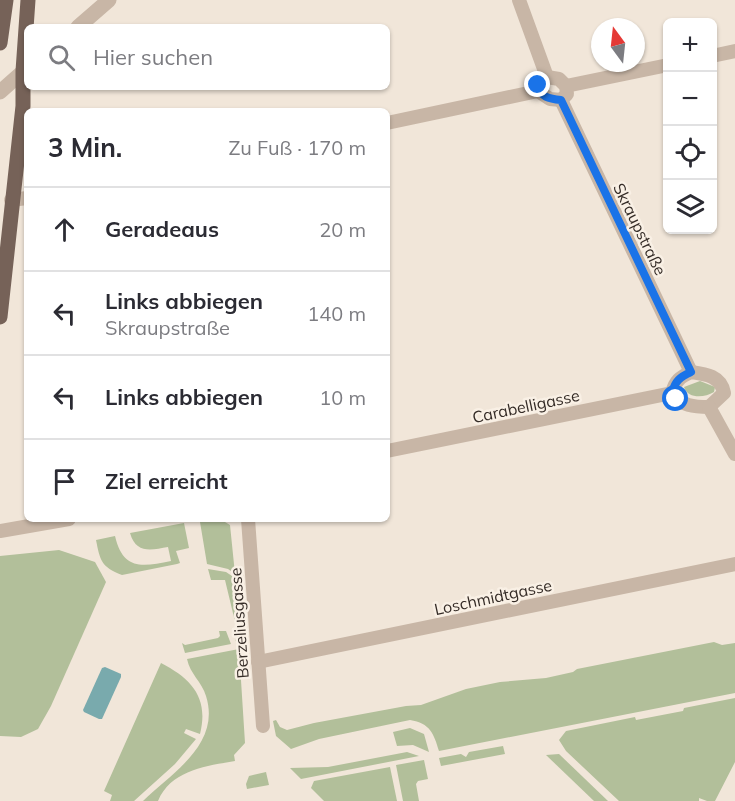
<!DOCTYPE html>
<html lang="de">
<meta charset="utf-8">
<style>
body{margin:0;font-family:Mulish,sans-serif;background:#f2f2f3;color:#2b2b33}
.controls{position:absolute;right:18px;top:18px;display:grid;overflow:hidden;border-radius:9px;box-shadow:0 2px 4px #0004}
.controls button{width:54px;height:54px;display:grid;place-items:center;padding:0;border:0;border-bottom:2px solid #e1e1e2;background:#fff;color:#2b2b33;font:30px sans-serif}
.compass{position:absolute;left:591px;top:18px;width:54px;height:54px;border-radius:50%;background:#fff;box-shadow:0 2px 4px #0004;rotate:345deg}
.stop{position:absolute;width:18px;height:18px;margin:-14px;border:4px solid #1a73e8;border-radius:50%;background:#fff}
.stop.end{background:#1a73e8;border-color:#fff;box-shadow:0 2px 6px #0008}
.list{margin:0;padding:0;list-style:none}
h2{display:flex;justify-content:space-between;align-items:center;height:78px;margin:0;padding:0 24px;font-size:26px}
h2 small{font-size:20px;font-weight:400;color:#7c7c81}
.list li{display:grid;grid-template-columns:39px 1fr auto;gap:18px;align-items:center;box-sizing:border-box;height:84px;padding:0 24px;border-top:2px solid #e1e1e2}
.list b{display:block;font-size:22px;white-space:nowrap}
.list p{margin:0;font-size:20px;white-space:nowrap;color:#7c7c81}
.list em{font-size:20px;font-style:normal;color:#7c7c81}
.icon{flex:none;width:33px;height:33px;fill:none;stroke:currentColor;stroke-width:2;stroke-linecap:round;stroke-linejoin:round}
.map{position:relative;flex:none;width:735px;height:801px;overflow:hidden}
.search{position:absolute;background:#fff;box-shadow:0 2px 4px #0004;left:24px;top:24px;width:366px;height:66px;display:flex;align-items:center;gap:15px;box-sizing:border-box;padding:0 21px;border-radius:9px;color:#7c7c81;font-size:22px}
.panel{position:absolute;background:#fff;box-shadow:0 2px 4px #0004;left:24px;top:108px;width:366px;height:414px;border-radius:9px}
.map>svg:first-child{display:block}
.green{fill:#b2bf9a}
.water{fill:#79aaad}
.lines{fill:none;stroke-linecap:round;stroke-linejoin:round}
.minor{stroke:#c8b6a6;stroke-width:14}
.tertiary{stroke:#c8b6a6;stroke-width:15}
.primary{stroke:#766258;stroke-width:15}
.route{stroke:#1a73e8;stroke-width:8}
.labels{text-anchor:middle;stroke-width:5;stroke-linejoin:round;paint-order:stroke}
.street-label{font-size:16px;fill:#342b26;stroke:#f9f0e5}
</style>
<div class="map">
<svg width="735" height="801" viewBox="0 0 735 801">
<rect width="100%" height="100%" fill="#f1e6d9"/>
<!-- green -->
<g class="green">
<path d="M 700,381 L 715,387 L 714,392 C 704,398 688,399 684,387 Z"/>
<path d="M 212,519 L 220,519 L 230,525 L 235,574 L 228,569 L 207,564 L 200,522 Z"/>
<path d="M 184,523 L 189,548 L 176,551 L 180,563 L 177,564 L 122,575 C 101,567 100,560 96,540 L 115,536 C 123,570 141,567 171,561 L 168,547 C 151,550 136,554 130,533 Z"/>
<path d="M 59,550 L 95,562 L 106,582 L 51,706 L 38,729 L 21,737 L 0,736 L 0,556 Z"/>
<path d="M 208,569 L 226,572 L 235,578 L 239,642 L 235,641 L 238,634 L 225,580 L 211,580 Z"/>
<path d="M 219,631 L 226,631 L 231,644 L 185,653 L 182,643 L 185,645 L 218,638 L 220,636 Z"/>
<path d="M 714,642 L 722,645 L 735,643 L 735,693 L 439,751 C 434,734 430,723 410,720 L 319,739 L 291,749 L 276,736 L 273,721 L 276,720 L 280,727 L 287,730 L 314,723 L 406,706 L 421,705 L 466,689 L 500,682 L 546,678 L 573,672 L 577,669 Z"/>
<path d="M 239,649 L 245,743 L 234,755 L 235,761 C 206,766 171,770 158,801 L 143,801 C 173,772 221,744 206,696 C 202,682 190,674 187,659 Z"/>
<path d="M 161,663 C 192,679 209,698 200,734 L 186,729 L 184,733 L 196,739 L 175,764 L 134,801 L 110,801 L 112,795 L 104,791 Z"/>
<path d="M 735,698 L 735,762 L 715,801 L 707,801 L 699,798 L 699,801 L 619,801 L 566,751 L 559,740 L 566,731 L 635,717 L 636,720 L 683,711 L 684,708 Z"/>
<path d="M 410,728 L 424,734 L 429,752 L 413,745 L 397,746 L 393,732 Z"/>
<path d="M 503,746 L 505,754 L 441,766 L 439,758 L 461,754 L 466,757 L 469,752 Z"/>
<path d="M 407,752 L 419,756 L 301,779 L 290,768 L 328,767 Z"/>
<path d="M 559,754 L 608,801 L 594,801 L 546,755 Z"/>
<path d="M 424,760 L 428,779 L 418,781 L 416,784 L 419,801 L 403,801 L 396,765 Z"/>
<path d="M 390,767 L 397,801 L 324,801 L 311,788 L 314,781 Z"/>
<path d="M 266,772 L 269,785 L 247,789 L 246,784 L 249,776 Z"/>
</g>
<!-- water -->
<path class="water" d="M 105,667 L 121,674 L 121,677 L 102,719 L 99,719 L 84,712 L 83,710 L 102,668 Z"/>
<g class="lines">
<!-- minor -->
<g class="minor">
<path d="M 519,0 L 547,77"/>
<path d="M 712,56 L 735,51"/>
<path d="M 547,77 L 559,79 L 566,86 L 567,94 L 561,100 L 550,99 L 538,91 C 538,83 540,81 547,77 Z"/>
<path d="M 566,86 L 668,65"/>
<path d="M 561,100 L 691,372"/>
<path d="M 387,123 L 538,91"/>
<path d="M 11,200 L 27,198"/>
<path d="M 691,372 C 706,374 721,376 724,393 L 709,407 C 695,407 680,406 672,393 C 675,381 680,377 691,372 Z"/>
<path d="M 709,407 L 735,454"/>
<path d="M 387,451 L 672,393"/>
<path d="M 248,519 L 263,726"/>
<path d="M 0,531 L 69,519"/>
<path d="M 258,662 L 735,564"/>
</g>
<!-- tertiary -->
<g class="tertiary">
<path d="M 78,27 L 109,0"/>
<path d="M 0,92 L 27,68"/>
</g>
<!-- primary -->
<g class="primary">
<path d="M 0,43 L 6,0"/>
<path d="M 0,317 L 23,106 L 23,71 L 28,0"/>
</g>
</g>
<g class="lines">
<!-- route -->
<path class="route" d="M 538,85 C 539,97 550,99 561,100 L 691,372 C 680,377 675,381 672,393 L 676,399"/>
</g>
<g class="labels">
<!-- street labels -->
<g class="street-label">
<text transform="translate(640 229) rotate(64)" y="6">Skraupstraße</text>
<text transform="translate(526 406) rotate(-12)" y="6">Carabelligasse</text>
<text transform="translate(493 597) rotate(-12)" y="6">Loschmidtgasse</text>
<text transform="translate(239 623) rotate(-94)" y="6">Berzeliusgasse</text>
</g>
</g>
</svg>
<div class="controls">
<button>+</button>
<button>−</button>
<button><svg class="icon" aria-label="locate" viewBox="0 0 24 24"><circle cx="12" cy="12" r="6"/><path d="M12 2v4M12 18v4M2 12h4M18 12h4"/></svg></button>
<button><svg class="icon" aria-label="layers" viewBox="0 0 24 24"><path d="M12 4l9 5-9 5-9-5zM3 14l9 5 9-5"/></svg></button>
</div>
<svg class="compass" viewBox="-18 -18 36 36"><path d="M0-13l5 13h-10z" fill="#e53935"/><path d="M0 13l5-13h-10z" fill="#7c7c81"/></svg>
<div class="stop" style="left:676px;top:399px"></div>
<div class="stop end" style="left:538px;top:85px"></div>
<div class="search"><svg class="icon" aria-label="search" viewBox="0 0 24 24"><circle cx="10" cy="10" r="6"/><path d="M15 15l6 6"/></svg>Hier suchen</div>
<section class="panel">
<h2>3 Min.<small>Zu Fuß · 170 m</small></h2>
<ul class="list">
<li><svg class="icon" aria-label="ahead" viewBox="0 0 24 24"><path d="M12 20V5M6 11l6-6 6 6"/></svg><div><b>Geradeaus</b></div><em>20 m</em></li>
<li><svg class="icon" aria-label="left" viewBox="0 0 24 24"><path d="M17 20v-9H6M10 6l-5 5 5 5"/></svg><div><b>Links abbiegen</b><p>Skraupstraße</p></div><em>140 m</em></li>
<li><svg class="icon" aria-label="left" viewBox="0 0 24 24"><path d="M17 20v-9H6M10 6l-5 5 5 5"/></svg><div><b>Links abbiegen</b></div><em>10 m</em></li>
<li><svg class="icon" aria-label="arrive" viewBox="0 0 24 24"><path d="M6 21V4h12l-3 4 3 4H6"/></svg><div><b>Ziel erreicht</b></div></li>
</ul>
</section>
</div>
